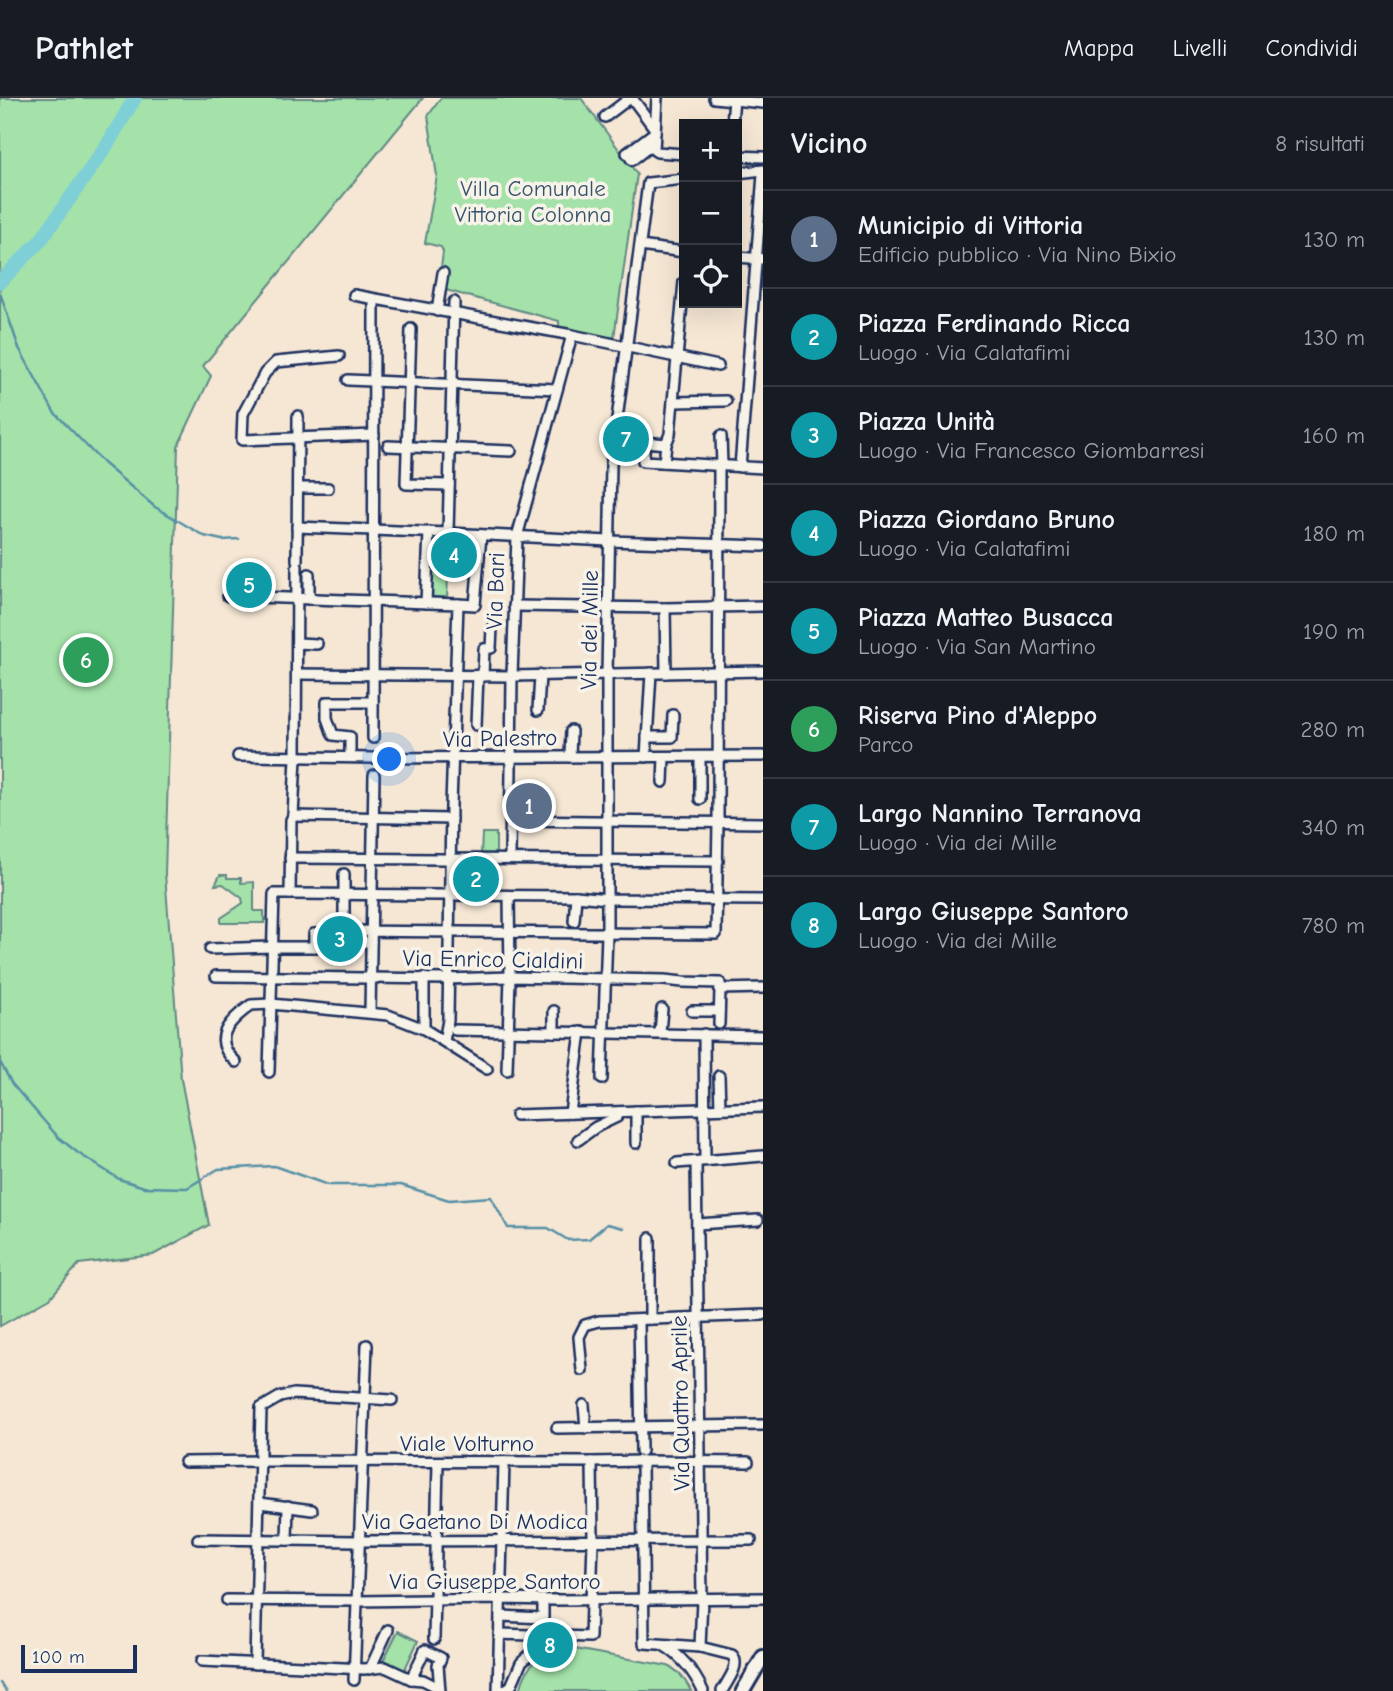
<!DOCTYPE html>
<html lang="it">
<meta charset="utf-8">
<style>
body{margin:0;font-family:"Comic Neue",sans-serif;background:#20242c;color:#f1f3f6}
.controls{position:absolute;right:21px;top:21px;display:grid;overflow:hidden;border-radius:0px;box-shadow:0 7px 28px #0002}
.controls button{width:63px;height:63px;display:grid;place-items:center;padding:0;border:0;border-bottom:2px solid #363941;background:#171b24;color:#f1f3f6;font:35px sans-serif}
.scale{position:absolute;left:21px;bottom:18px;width:116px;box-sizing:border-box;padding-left:7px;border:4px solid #1b2f5e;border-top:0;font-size:19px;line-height:24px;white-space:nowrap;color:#1b2f5e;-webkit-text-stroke:5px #f7f3e8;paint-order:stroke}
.you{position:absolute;left:390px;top:662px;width:24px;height:24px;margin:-18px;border:5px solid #fff;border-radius:50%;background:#1a73e8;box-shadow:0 0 0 10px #1a73e833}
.badge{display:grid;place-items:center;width:46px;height:46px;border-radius:50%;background:#d1495b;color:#fff;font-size:23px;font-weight:700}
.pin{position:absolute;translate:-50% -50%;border:4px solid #fff;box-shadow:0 2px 7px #0006}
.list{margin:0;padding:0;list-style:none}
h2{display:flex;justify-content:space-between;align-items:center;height:91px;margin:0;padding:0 28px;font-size:30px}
h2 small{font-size:23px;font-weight:400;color:#9ea1a6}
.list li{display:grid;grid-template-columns:46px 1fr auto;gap:21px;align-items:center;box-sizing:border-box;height:98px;padding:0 28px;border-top:2px solid #363941}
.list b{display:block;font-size:26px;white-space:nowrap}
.list p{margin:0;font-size:23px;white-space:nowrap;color:#9ea1a6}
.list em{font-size:23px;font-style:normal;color:#9ea1a6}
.icon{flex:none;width:38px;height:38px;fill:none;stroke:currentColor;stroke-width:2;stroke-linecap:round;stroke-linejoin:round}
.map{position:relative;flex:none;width:763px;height:1593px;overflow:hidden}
header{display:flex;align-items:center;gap:42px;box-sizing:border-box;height:98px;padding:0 35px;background:#171b24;border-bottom:2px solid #363941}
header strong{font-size:33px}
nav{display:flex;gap:38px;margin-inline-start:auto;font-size:24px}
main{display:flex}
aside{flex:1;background:#171b24}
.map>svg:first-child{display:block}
.green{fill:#a4e2a9;stroke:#608884;stroke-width:2}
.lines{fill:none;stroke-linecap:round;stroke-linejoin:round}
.stream{stroke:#568fa6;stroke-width:2.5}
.river{stroke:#7ecfd6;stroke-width:14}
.street-casing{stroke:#1b2f5e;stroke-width:14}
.secondary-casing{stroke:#1b2f5e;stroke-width:18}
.street{stroke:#f7f3e8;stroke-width:9}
.secondary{stroke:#f7f3e8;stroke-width:12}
.labels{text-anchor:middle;stroke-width:7;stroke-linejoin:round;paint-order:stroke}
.park-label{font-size:23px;fill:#36536d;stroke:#f7f3e8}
.street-label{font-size:23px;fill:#1b2f5e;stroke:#f7f3e8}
</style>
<header>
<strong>Pathlet</strong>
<nav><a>Mappa</a><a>Livelli</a><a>Condividi</a></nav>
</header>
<main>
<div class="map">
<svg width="763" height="1593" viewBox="0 0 763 1593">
<rect width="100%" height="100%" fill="#f6e7d4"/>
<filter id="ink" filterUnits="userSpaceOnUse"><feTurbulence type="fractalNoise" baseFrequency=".0143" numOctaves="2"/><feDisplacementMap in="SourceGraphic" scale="14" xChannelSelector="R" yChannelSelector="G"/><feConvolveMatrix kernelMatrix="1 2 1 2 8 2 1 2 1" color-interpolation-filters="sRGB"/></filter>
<g filter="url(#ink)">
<!-- green -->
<g class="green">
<path d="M 0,0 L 423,0 L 203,268 L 211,278 L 178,348 L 165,776 L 181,981 L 209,1127 L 153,1157 L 79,1166 L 50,1200 L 0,1228 Z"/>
<path d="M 441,0 L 581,0 L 637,76 L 614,240 L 559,231 L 559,223 L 442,191 L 446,171 L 441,170 L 443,154 L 441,149 L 425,145 L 437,78 L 428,18 Z"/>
<path d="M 434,438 L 451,439 L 450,456 C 440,462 439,472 448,480 L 447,500 L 431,499 Z"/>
<path d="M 482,735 L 496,735 L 496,758 L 481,757 Z"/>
<path d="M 220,777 L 227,777 L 227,780 L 241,780 L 241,785 L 254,784 L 254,813 L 264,813 L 264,825 L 221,825 L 221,820 L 243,805 L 242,800 L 223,786 L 215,787 Z"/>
<path d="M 398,1533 L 418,1543 L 404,1573 L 383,1563 Z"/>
<path d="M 553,1547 L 668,1568 C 678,1572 686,1583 691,1593 L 520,1593 C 523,1579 528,1568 540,1558 C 545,1554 549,1552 553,1547 Z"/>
</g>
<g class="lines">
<!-- stream -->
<g class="stream">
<path d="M 0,195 L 19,250 L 54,314 L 103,365 L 155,409 L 204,438 L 222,442 L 239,441"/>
<path d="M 0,964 L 12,986 L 58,1039 L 78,1055 L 119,1081 L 144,1089 L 187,1090 L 218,1071 L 274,1068 L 328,1087 L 401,1087 L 449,1102 L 491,1099 L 508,1130 L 548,1130 L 568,1142 L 589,1141 L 607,1126 L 623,1130"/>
<path d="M 0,1585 L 6,1593"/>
</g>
<!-- river -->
<path class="river" d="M 0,184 L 41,142 L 107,47 L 135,0"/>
<defs>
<g id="street">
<path d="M 632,0 L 655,31"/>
<path d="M 657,0 L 654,52 L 657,54 L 684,56"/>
<path d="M 714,0 L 763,5"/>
<path d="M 605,19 L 630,0"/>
<path d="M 732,26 L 734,0"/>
<path d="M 654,45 L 632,62 L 627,55 L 655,34"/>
<path d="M 737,58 L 763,59"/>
<path d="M 737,75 L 763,72"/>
<path d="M 640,148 L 684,154"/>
<path d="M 737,159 L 763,161"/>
<path d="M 354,197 L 572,237 L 718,268"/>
<path d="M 437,213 L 443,175"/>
<path d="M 411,231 L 406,386 L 449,387"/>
<path d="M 339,258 L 276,264 L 265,275 L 243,316 L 242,342 L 374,337"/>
<path d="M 348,282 L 557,291"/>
<path d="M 673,304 L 726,303"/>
<path d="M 721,338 L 722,368"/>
<path d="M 666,346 L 645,344 L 643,363 L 763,370"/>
<path d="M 388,348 L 511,353"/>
<path d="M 664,364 L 666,346 L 670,336 L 684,184"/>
<path d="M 740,369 L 763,76"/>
<path d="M 298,390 L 328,390"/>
<path d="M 297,429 L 448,435 L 454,204"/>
<path d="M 448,435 L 609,443 L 763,448"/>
<path d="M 297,462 L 298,318"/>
<path d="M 309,476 L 309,501"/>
<path d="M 253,480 L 254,499"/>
<path d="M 228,498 L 458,506 L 451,707 L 448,922 L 444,943"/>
<path d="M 426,505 L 429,434"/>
<path d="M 458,506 L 475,507 L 481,437"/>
<path d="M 514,508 L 665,510 L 763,508"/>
<path d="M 665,510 L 666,575"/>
<path d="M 297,545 L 317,546"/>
<path d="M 297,576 L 512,578 L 763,573"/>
<path d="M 483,578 L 484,551 L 491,550 L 492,530"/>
<path d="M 538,612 L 540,577"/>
<path d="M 476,627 L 478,577"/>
<path d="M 647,639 L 672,639 L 673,617"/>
<path d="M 373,640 L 374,201"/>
<path d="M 238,658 L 373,660 L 763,658"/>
<path d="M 350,659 L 350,639 L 333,637 L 327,620 L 327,604 L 373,604"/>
<path d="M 570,659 L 571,633"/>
<path d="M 646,659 L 651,575"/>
<path d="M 663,684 L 664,659"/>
<path d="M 700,701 L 700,659"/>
<path d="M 293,718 L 451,721"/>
<path d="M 510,722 L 763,725"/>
<path d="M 290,760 L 718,763"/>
<path d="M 510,761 L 512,578 L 517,439 L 572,237"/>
<path d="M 290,796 L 576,798 L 608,801 L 763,802"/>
<path d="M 574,823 L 576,798"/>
<path d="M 344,837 L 344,776"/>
<path d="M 314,849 L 314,836 L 338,836 L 344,833 L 716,836 L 718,724 L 719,367"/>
<path d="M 210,851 L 273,849 L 314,849 L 335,848 L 344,844 L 371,844"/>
<path d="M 216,878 L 447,881 L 510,879 L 664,882 L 683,884 L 720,885 L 720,891 L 763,890"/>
<path d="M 424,880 L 424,931"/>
<path d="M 692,913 L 719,913"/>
<path d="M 370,914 L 374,677"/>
<path d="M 719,926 L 720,891"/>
<path d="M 455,932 L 763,938"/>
<path d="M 554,934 L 554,913"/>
<path d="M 660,935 L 662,911"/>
<path d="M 704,936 L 705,1062"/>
<path d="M 236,964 C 210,941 229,923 251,907 L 271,906 L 388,917 L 424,931 L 487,971"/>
<path d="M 507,972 L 510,879 L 509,798"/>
<path d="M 269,974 L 274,796 L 290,796 L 291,722 L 293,718 L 296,660 L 297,468"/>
<path d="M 719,978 L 720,1010"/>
<path d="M 602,981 L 607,836 L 607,576 L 611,367 L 648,85 L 684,81"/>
<path d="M 570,1015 L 581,934"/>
<path d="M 516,1017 L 763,1009"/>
<path d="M 578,1042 L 596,1029 L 617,1019 L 619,1014"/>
<path d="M 636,1045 L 636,1013"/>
<path d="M 696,1064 L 702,1501 L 700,1549"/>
<path d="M 677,1065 L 763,1058"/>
<path d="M 697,1126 L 758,1122"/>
<path d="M 650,1221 L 650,1140"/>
<path d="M 639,1222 L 641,1353"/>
<path d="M 582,1272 L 579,1239 L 585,1227 L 599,1223 L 763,1217"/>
<path d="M 584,1307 L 586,1330"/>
<path d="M 557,1330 L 763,1327"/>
<path d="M 642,1363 L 644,1545 L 700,1549 L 732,1557 C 741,1567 728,1582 722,1593"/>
<path d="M 185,1364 L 261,1363 L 592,1364 L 642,1363 L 748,1364"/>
<path d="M 260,1405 L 312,1412"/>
<path d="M 198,1441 L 359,1443 L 751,1442"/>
<path d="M 287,1442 L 288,1408"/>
<path d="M 227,1502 L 357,1503 L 500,1501 L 556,1502 L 763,1500"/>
<path d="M 500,1518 L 543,1520 L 543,1502"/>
<path d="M 499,1536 L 590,1539 L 593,1442 L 592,1364"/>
<path d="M 434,1541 L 438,1364"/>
<path d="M 663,1547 C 682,1558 694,1574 703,1593"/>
<path d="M 202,1563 L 364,1571 L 385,1569 L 411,1581 L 423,1582 L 439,1590"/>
<path d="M 255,1566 L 261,1310 L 280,1299 L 294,1296 L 392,1302"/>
<path d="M 370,1571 L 388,1532"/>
<path d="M 411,1581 L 425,1552 L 441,1560 L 438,1567 L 440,1593"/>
<path d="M 354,1582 L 367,1247"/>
<path d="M 498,1593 L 504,1364"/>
<path d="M 503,1593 L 511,1588 L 521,1565 L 540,1547 L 544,1537"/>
</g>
<path id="secondary" d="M 743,1593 L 763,1559"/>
</defs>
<!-- street casing -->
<use href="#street" class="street-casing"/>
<!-- secondary casing -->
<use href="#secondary" class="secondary-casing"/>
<!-- street -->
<use href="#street" class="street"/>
<!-- secondary -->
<use href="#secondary" class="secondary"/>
</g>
</g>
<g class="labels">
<!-- park labels -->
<g class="park-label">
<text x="533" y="98">Villa Comunale<tspan x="533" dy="26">Vittoria Colonna</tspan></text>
</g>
<!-- street labels -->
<g class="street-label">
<text transform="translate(495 493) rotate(-88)" y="8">Via Bari</text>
<text transform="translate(589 532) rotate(-89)" y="8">Via dei Mille</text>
<text transform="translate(500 640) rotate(-1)" y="8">Via Palestro</text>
<text transform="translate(493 861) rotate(1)" y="8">Via Enrico Cialdini</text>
<text transform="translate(680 1305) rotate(-91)" y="8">Via Quattro Aprile</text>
<text x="467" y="1353">Viale Volturno</text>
<text x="475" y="1431">Via Gaetano Di Modica</text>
<text x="495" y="1491">Via Giuseppe Santoro</text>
</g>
</g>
</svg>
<div class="controls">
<button>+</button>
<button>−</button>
<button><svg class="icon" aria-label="locate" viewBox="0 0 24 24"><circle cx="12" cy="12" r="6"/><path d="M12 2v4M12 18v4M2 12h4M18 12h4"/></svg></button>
</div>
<div class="scale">100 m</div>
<div class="you"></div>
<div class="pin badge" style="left:529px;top:708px;background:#5c6f8a">1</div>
<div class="pin badge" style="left:476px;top:781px;background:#0f9aa8">2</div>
<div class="pin badge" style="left:340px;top:841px;background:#0f9aa8">3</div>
<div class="pin badge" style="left:454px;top:457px;background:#0f9aa8">4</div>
<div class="pin badge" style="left:249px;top:487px;background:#0f9aa8">5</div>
<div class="pin badge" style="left:86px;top:562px;background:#2e9e5b">6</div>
<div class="pin badge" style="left:626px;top:341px;background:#0f9aa8">7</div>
<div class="pin badge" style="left:550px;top:1547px;background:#0f9aa8">8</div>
</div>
<aside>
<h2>Vicino<small>8 risultati</small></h2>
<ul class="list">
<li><span class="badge" style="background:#5c6f8a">1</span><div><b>Municipio di Vittoria</b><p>Edificio pubblico · Via Nino Bixio</p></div><em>130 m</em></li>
<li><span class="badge" style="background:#0f9aa8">2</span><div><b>Piazza Ferdinando Ricca</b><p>Luogo · Via Calatafimi</p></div><em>130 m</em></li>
<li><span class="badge" style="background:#0f9aa8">3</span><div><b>Piazza Unità</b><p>Luogo · Via Francesco Giombarresi</p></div><em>160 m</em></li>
<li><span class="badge" style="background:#0f9aa8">4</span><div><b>Piazza Giordano Bruno</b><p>Luogo · Via Calatafimi</p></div><em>180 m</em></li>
<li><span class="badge" style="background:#0f9aa8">5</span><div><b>Piazza Matteo Busacca</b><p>Luogo · Via San Martino</p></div><em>190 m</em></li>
<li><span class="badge" style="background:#2e9e5b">6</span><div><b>Riserva Pino d'Aleppo</b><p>Parco</p></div><em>280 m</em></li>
<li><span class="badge" style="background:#0f9aa8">7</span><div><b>Largo Nannino Terranova</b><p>Luogo · Via dei Mille</p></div><em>340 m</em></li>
<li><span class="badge" style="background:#0f9aa8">8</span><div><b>Largo Giuseppe Santoro</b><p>Luogo · Via dei Mille</p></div><em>780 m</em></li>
</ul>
</aside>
</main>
